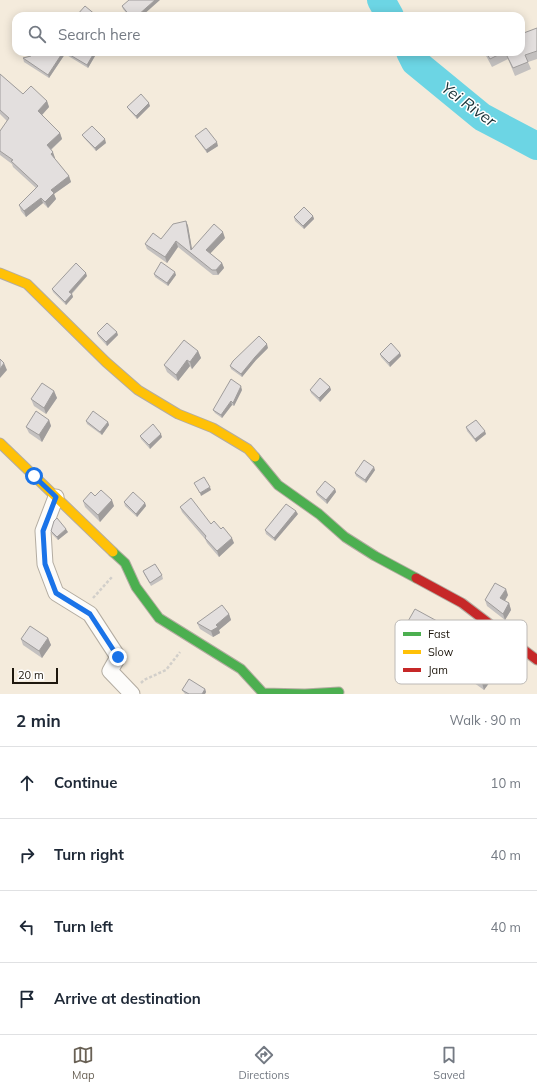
<!DOCTYPE html>
<meta charset="utf-8">
<style>
body{margin:0;font-family:Mulish,sans-serif;background:#f6f6f7;color:#1f2937}
.scale{position:absolute;left:12px;bottom:10px;width:46px;box-sizing:border-box;padding-left:4px;border:2px solid #1e170d;border-top:0;font-size:11px;line-height:14px;white-space:nowrap;color:#1e170d;-webkit-text-stroke:3px #fff;paint-order:stroke}
.stop{position:absolute;width:12px;height:12px;margin:-9px;border:3px solid #1a73e8;border-radius:50%;background:#fff}
.stop.end{background:#1a73e8;border-color:#fff;box-shadow:0 1px 4px #0008}
.list{margin:0;padding:0;list-style:none}
h2{display:flex;justify-content:space-between;align-items:center;height:52px;margin:0;padding:0 16px;font-size:17px}
h2 small{font-size:13px;font-weight:400;color:#747a83}
.list li{display:grid;grid-template-columns:26px 1fr auto;gap:12px;align-items:center;box-sizing:border-box;height:72px;padding:0 16px;border-top:1px solid #e0e1e3}
.list b{display:block;font-size:15px;white-space:nowrap}
.list em{font-size:13px;font-style:normal;color:#747a83}
.icon{flex:none;width:22px;height:22px;fill:none;stroke:currentColor;stroke-width:2;stroke-linecap:round;stroke-linejoin:round}
.map{position:relative;flex:none;width:537px;height:694px;overflow:hidden}
.search{position:absolute;background:#fff;box-shadow:0 2px 10px #0003;left:12px;right:12px;top:12px;height:44px;display:flex;align-items:center;gap:10px;box-sizing:border-box;padding:0 14px;border-radius:12px;color:#747a83;font-size:15px}
.sheet{height:340px;background:#fff}
nav{display:flex;justify-content:space-around;align-items:center;box-sizing:border-box;height:56px;border-top:1px solid #e0e1e3;background:#fff;font-size:11px;color:#747a83}
nav a{display:grid;justify-items:center;gap:2px}
nav .on{color:#696155}
.map>svg:first-child{display:block}
.lines{fill:none;stroke-linecap:round;stroke-linejoin:round}
.river{stroke:#6cd5e4;stroke-width:28}
.street-casing{stroke:#b3aca1;stroke-width:17}
.fast-casing{stroke:#b3aca1;stroke-width:11}
.slow-casing{stroke:#b3aca1;stroke-width:11}
.jam-casing{stroke:#b3aca1;stroke-width:11}
.path{stroke:#d2cfca;stroke-width:2.5;stroke-dasharray:3 2;stroke-linecap:butt}
.street{stroke:#fdfcfa;stroke-width:15}
.fast{stroke:#4caf50;stroke-width:9}
.slow{stroke:#ffc107;stroke-width:9}
.jam{stroke:#c62828;stroke-width:9}
.wall{fill:#c3c0bf}
.shaded-wall{fill:#9f9c9b}
.building{fill:#e3dfde;stroke:#9f9c9b}
.route{stroke:#1a73e8;stroke-width:5}
.labels{text-anchor:middle;stroke-width:3;stroke-linejoin:round;paint-order:stroke}
.water-label{font-size:16px;font-style:italic;fill:#193136;stroke:#fff}
.key{fill:#fff;stroke:#bcb9b6;stroke-width:1}
.key-label{font-size:11px;fill:#1e170d}
</style>
<div class="map">
<svg width="537" height="694" viewBox="0 0 537 694">
<rect width="100%" height="100%" fill="#f4ebdc"/>
<g class="lines">
<!-- river -->
<g class="river">
<path d="M 381,0 L 390,16"/>
<path d="M 410,52 L 415,62 L 482,117 L 537,146"/>
</g>
<defs>
<path id="street" d="M 56,497 L 43,531 L 45,564 L 56,593 L 90,614 L 118,657 L 110,671 L 132,694"/>
<g id="fast">
<path d="M 255,457 L 278,485 L 319,514 L 345,537 L 375,556 L 416,578"/>
<path d="M 113,552 L 125,563 L 136,587 L 159,618 L 241,669 L 263,693 L 305,694 L 339,692"/>
</g>
<g id="slow">
<path d="M 0,273 L 27,284 L 106,362 L 138,390 L 178,414 L 213,428 L 248,449 L 255,457"/>
<path d="M 0,443 L 113,552"/>
</g>
<path id="jam" d="M 416,578 L 462,603 L 537,660"/>
</defs>
<!-- street casing -->
<use href="#street" class="street-casing"/>
<!-- fast casing -->
<use href="#fast" class="fast-casing"/>
<!-- slow casing -->
<use href="#slow" class="slow-casing"/>
<!-- jam casing -->
<use href="#jam" class="jam-casing"/>
<!-- path -->
<g class="path">
<path d="M 93,598 L 112,577"/>
<path d="M 141,683 L 144,680 L 166,670 L 180,652"/>
</g>
<!-- street -->
<use href="#street" class="street"/>
<!-- fast -->
<use href="#fast" class="fast"/>
<!-- slow -->
<use href="#slow" class="slow"/>
<!-- jam -->
<use href="#jam" class="jam"/>
</g>
<!-- wall -->
<g class="wall">
<path d="M 122,6 L 142,16 L 129,16 L 123,9 Z"/>
<path d="M 537,28 L 537,59 L 528,62 L 531,69 L 515,76 L 508,59 L 492,67 L 484,52 L 521,52 Z"/>
<path d="M 34,52 L 92,52 L 95,56 L 88,68 L 65,54 L 49,78 L 24,62 L 23,58 L 31,56 Z"/>
<path d="M 0,74 L 23,94 L 47,101 L 49,107 L 42,115 L 60,133 L 62,139 L 51,150 L 55,158 L 54,158 L 69,176 L 71,182 L 54,194 L 56,199 L 48,208 L 43,203 L 26,217 L 21,211 L 19,205 L 36,188 L 13,167 L 12,164 L 0,155 L 0,131 L 7,121 L 0,114 Z"/>
<path d="M 150,106 L 137,119 L 129,110 L 127,107 Z"/>
<path d="M 82,135 L 106,143 L 96,151 L 84,138 Z"/>
<path d="M 195,136 L 218,146 L 207,153 L 197,139 Z"/>
<path d="M 313,216 L 314,219 L 304,229 L 295,221 L 294,217 Z"/>
<path d="M 186,221 L 188,226 L 192,249 L 225,238 L 210,253 L 222,263 L 224,268 L 218,275 L 213,275 L 178,247 L 167,263 L 147,249 L 145,244 L 161,239 Z"/>
<path d="M 154,274 L 176,275 L 168,286 L 155,277 Z"/>
<path d="M 87,276 L 72,294 L 73,297 L 66,305 L 53,292 L 52,289 Z"/>
<path d="M 97,333 L 118,335 L 107,346 L 98,336 Z"/>
<path d="M 268,348 L 256,360 L 242,377 L 231,369 L 230,366 Z"/>
<path d="M 198,351 L 201,358 L 192,369 L 190,366 L 178,381 L 167,372 L 164,365 Z"/>
<path d="M 400,353 L 401,356 L 390,367 L 381,357 L 380,354 Z"/>
<path d="M 330,387 L 331,390 L 320,402 L 311,393 L 310,390 Z"/>
<path d="M 242,390 L 234,406 L 232,405 L 222,418 L 215,413 L 213,410 Z"/>
<path d="M 54,391 L 57,398 L 46,414 L 34,406 L 31,399 Z"/>
<path d="M 49,420 L 51,426 L 42,442 L 29,433 L 26,427 Z"/>
<path d="M 86,421 L 108,422 L 109,425 L 102,435 L 87,424 Z"/>
<path d="M 466,427 L 486,434 L 476,442 L 467,431 Z"/>
<path d="M 140,436 L 162,437 L 150,449 L 141,439 Z"/>
<path d="M 375,470 L 366,483 L 356,476 L 355,473 Z"/>
<path d="M 335,489 L 336,492 L 327,504 L 317,495 L 316,492 Z"/>
<path d="M 95,496 L 114,506 L 100,522 L 85,507 L 83,501 Z"/>
<path d="M 124,502 L 145,503 L 146,506 L 137,517 L 125,506 Z"/>
<path d="M 180,507 L 211,524 L 234,543 L 219,557 L 207,543 L 205,539 L 182,512 Z"/>
<path d="M 298,514 L 275,541 L 266,534 L 265,530 Z"/>
<path d="M 51,531 L 68,532 L 58,540 L 52,534 Z"/>
<path d="M 143,571 L 162,575 L 163,579 L 151,586 L 144,574 Z"/>
<path d="M 508,595 L 505,601 L 509,603 L 511,610 L 505,620 L 487,606 L 485,600 Z"/>
<path d="M 229,614 L 231,620 L 219,630 L 220,633 L 213,637 L 200,629 L 197,623 Z"/>
<path d="M 437,621 L 438,625 L 426,645 L 404,633 L 403,630 Z"/>
<path d="M 48,638 L 51,645 L 42,658 L 23,645 L 21,639 Z"/>
<path d="M 492,653 L 494,659 L 486,671 L 489,673 L 492,679 L 484,690 L 463,675 L 461,669 Z"/>
<path d="M 205,689 L 206,692 L 205,694 L 185,694 L 182,690 Z"/>
</g>
<!-- shaded-wall -->
<g class="shaded-wall">
<path d="M 155,0 L 160,0 L 142,16 L 137,16 Z"/>
<path d="M 63,52 L 64,52 L 65,54 L 49,78 L 48,75 Z"/>
<path d="M 94,53 L 95,56 L 88,68 L 87,65 Z"/>
<path d="M 47,101 L 49,107 L 41,116 L 38,111 Z"/>
<path d="M 149,103 L 150,106 L 137,119 L 136,116 Z"/>
<path d="M 60,133 L 62,139 L 49,151 L 47,145 Z"/>
<path d="M 105,139 L 106,143 L 96,151 L 95,148 Z"/>
<path d="M 217,142 L 218,146 L 207,153 L 206,150 Z"/>
<path d="M 53,152 L 55,158 L 53,159 L 51,154 Z"/>
<path d="M 69,176 L 71,182 L 54,194 L 56,199 L 48,208 L 45,202 L 51,190 Z"/>
<path d="M 41,198 L 43,203 L 26,217 L 24,211 Z"/>
<path d="M 313,216 L 314,219 L 304,229 L 303,226 Z"/>
<path d="M 186,221 L 188,226 L 193,255 L 191,250 Z"/>
<path d="M 223,232 L 225,238 L 208,256 L 206,250 Z"/>
<path d="M 176,241 L 178,247 L 167,263 L 165,257 Z"/>
<path d="M 222,263 L 224,268 L 218,275 L 216,270 Z"/>
<path d="M 175,272 L 176,275 L 168,286 L 167,283 Z"/>
<path d="M 86,273 L 87,276 L 70,295 L 69,292 Z"/>
<path d="M 72,294 L 73,297 L 66,305 L 65,302 Z"/>
<path d="M 117,332 L 118,335 L 107,346 L 106,342 Z"/>
<path d="M 267,344 L 268,348 L 256,360 L 242,377 L 241,374 L 255,357 Z"/>
<path d="M 198,351 L 201,358 L 192,369 L 190,362 Z"/>
<path d="M 400,353 L 401,356 L 390,367 L 389,363 Z"/>
<path d="M 187,360 L 190,366 L 178,381 L 176,375 Z"/>
<path d="M 4,363 L 7,370 L 0,378 L 0,369 Z"/>
<path d="M 241,386 L 242,390 L 234,406 L 233,403 Z"/>
<path d="M 330,387 L 331,390 L 320,402 L 319,398 Z"/>
<path d="M 54,391 L 57,398 L 46,414 L 44,408 Z"/>
<path d="M 231,401 L 232,405 L 222,418 L 221,415 Z"/>
<path d="M 49,420 L 51,426 L 42,442 L 39,435 Z"/>
<path d="M 108,422 L 109,425 L 102,435 L 100,432 Z"/>
<path d="M 485,431 L 486,434 L 476,442 L 475,439 Z"/>
<path d="M 161,434 L 162,437 L 150,449 L 149,445 Z"/>
<path d="M 374,467 L 375,470 L 366,483 L 365,480 Z"/>
<path d="M 210,487 L 211,490 L 201,496 L 200,493 Z"/>
<path d="M 335,489 L 336,492 L 327,504 L 326,500 Z"/>
<path d="M 112,500 L 114,506 L 100,522 L 98,515 Z"/>
<path d="M 145,503 L 146,506 L 137,517 L 136,514 Z"/>
<path d="M 296,511 L 298,514 L 275,541 L 274,538 Z"/>
<path d="M 66,529 L 68,532 L 58,540 L 57,537 Z"/>
<path d="M 232,538 L 234,543 L 219,557 L 217,551 Z"/>
<path d="M 506,589 L 508,595 L 503,604 L 500,598 Z"/>
<path d="M 509,603 L 511,610 L 505,620 L 503,614 Z"/>
<path d="M 229,614 L 231,620 L 219,630 L 220,633 L 213,637 L 211,631 L 216,625 Z"/>
<path d="M 437,621 L 438,625 L 426,645 L 425,642 Z"/>
<path d="M 48,638 L 51,645 L 42,658 L 39,651 Z"/>
<path d="M 492,653 L 494,659 L 484,674 L 482,667 Z"/>
<path d="M 489,673 L 492,679 L 484,690 L 482,683 Z"/>
<path d="M 205,689 L 206,692 L 205,694 L 202,694 Z"/>
</g>
<!-- building -->
<g class="building">
<path d="M 129,0 L 155,0 L 137,16 L 130,16 L 122,6 Z"/>
<path d="M 85,6 L 97,16 L 78,16 L 77,15 Z"/>
<path d="M 537,28 L 537,51 L 525,55 L 528,62 L 513,68 L 505,52 L 521,52 L 521,34 Z"/>
<path d="M 34,52 L 63,52 L 48,75 L 23,58 L 31,56 Z"/>
<path d="M 65,52 L 92,52 L 94,53 L 87,65 Z"/>
<path d="M 486,52 L 504,52 L 490,59 Z"/>
<path d="M 0,74 L 23,94 L 31,86 L 47,101 L 38,111 L 60,133 L 47,145 L 53,152 L 51,154 L 69,176 L 51,190 L 54,193 L 45,202 L 41,198 L 24,211 L 19,205 L 38,186 L 11,161 L 13,160 L 0,151 L 0,131 L 9,118 L 0,110 Z"/>
<path d="M 141,94 L 149,103 L 136,116 L 127,107 Z"/>
<path d="M 92,126 L 105,139 L 95,148 L 82,135 Z"/>
<path d="M 206,128 L 217,142 L 206,150 L 195,136 Z"/>
<path d="M 304,207 L 313,216 L 303,226 L 294,217 Z"/>
<path d="M 186,221 L 191,250 L 214,224 L 223,232 L 206,250 L 222,263 L 216,270 L 212,270 L 176,241 L 165,257 L 145,244 L 153,233 L 161,239 L 173,224 Z"/>
<path d="M 161,262 L 175,272 L 167,283 L 154,274 Z"/>
<path d="M 76,263 L 86,273 L 69,292 L 72,294 L 65,302 L 52,289 Z"/>
<path d="M 107,323 L 117,332 L 106,342 L 97,333 Z"/>
<path d="M 259,336 L 267,344 L 255,357 L 241,374 L 230,366 L 233,361 Z"/>
<path d="M 184,340 L 198,351 L 190,362 L 187,360 L 176,375 L 164,365 Z"/>
<path d="M 391,343 L 400,353 L 389,363 L 380,354 Z"/>
<path d="M 0,359 L 4,363 L 0,369 Z"/>
<path d="M 320,378 L 330,387 L 319,398 L 310,390 Z"/>
<path d="M 231,379 L 241,386 L 233,403 L 231,401 L 221,415 L 213,410 Z"/>
<path d="M 42,383 L 54,391 L 44,408 L 31,399 Z"/>
<path d="M 36,411 L 49,420 L 39,435 L 26,427 Z"/>
<path d="M 93,411 L 108,422 L 100,432 L 86,421 Z"/>
<path d="M 476,420 L 485,431 L 475,439 L 466,427 Z"/>
<path d="M 153,424 L 161,434 L 149,445 L 140,436 Z"/>
<path d="M 364,460 L 374,467 L 365,480 L 355,473 Z"/>
<path d="M 204,477 L 210,487 L 200,493 L 194,483 Z"/>
<path d="M 325,481 L 335,489 L 326,500 L 316,492 Z"/>
<path d="M 101,490 L 112,500 L 98,515 L 83,501 L 91,492 L 95,496 Z"/>
<path d="M 133,492 L 145,503 L 136,514 L 124,502 Z"/>
<path d="M 191,498 L 211,524 L 214,521 L 221,529 L 223,527 L 232,538 L 217,551 L 205,538 L 206,536 L 180,507 Z"/>
<path d="M 286,504 L 296,511 L 274,538 L 265,530 Z"/>
<path d="M 57,518 L 66,529 L 57,537 L 51,531 L 54,521 Z"/>
<path d="M 155,564 L 162,575 L 150,583 L 143,571 Z"/>
<path d="M 495,583 L 506,589 L 500,598 L 509,603 L 503,614 L 485,600 Z"/>
<path d="M 222,605 L 229,614 L 216,625 L 218,627 L 211,631 L 197,623 Z"/>
<path d="M 415,609 L 437,621 L 425,642 L 403,630 Z"/>
<path d="M 30,626 L 48,638 L 39,651 L 21,639 Z"/>
<path d="M 189,679 L 205,689 L 202,694 L 189,694 L 182,690 Z"/>
</g>
<g class="lines">
<!-- route -->
<path class="route" d="M 34,476 L 56,497 L 43,531 L 45,564 L 56,593 L 90,614 L 118,657"/>
</g>
<g class="labels">
<!-- water labels -->
<g class="water-label">
<text transform="translate(469 104) rotate(36)" y="6">Yei River</text>
</g>
</g>
<!-- legend -->
<rect x="395" y="620" width="132" height="64" rx="6" class="key"/>
<rect x="403" y="632" width="18" height="4" fill="#4caf50"/>
<rect x="403" y="650" width="18" height="4" fill="#ffc107"/>
<rect x="403" y="668" width="18" height="4" fill="#c62828"/>
<g class="key-label">
<text x="428" y="638">Fast</text>
<text x="428" y="656">Slow</text>
<text x="428" y="674">Jam</text>
</g>
</svg>
<div class="scale">20 m</div>
<div class="stop" style="left:34px;top:476px"></div>
<div class="stop end" style="left:118px;top:657px"></div>
<div class="search"><svg class="icon" aria-label="search" viewBox="0 0 24 24"><circle cx="10" cy="10" r="6"/><path d="M15 15l6 6"/></svg>Search here</div>
</div>
<section class="sheet">
<h2>2 min<small>Walk · 90 m</small></h2>
<ul class="list">
<li><svg class="icon" aria-label="ahead" viewBox="0 0 24 24"><path d="M12 20V5M6 11l6-6 6 6"/></svg><div><b>Continue</b></div><em>10 m</em></li>
<li><svg class="icon" aria-label="right" viewBox="0 0 24 24"><path d="M7 20v-9h11M14 6l5 5-5 5"/></svg><div><b>Turn right</b></div><em>40 m</em></li>
<li><svg class="icon" aria-label="left" viewBox="0 0 24 24"><path d="M17 20v-9H6M10 6l-5 5 5 5"/></svg><div><b>Turn left</b></div><em>40 m</em></li>
<li><svg class="icon" aria-label="arrive" viewBox="0 0 24 24"><path d="M6 21V4h12l-3 4 3 4H6"/></svg><div><b>Arrive at destination</b></div></li>
</ul>
</section>
<nav>
<a class="on"><svg class="icon" aria-label="map" viewBox="0 0 24 24"><path d="M3 6l6-2 6 2 6-2v14l-6 2-6-2-6 2zM9 4v14M15 6v14"/></svg>Map</a>
<a><svg class="icon" aria-label="directions" viewBox="0 0 24 24"><path d="M12 3l9 9-9 9-9-9zM9 14v-3h6M13 9l2 2-2 2"/></svg>Directions</a>
<a><svg class="icon" aria-label="saved" viewBox="0 0 24 24"><path d="M7 4h10v16l-5-4-5 4z"/></svg>Saved</a>
</nav>
